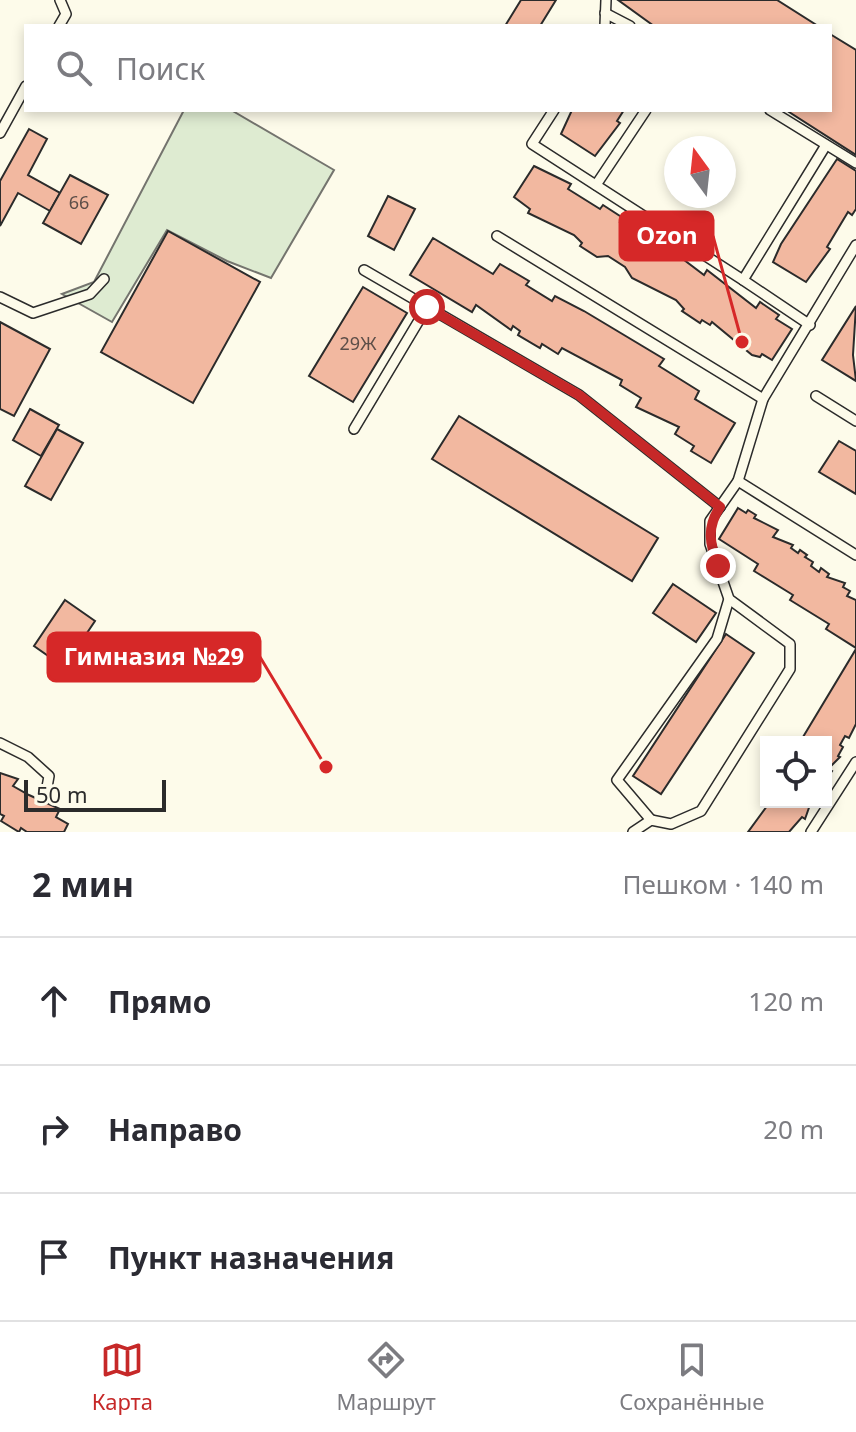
<!DOCTYPE html>
<html lang="ru">
<meta charset="utf-8">
<style>
body{margin:0;font-family:"Noto Sans",sans-serif;background:#f2f2f3;color:#2b2b33}
.controls{position:absolute;right:24px;bottom:24px;display:grid;overflow:hidden;border-radius:0px;box-shadow:0 4px 12px #0003}
.controls button{width:72px;height:72px;display:grid;place-items:center;padding:0;border:0;border-bottom:2px solid #e1e1e2;background:#fff;color:#2b2b33;font:40px sans-serif}
.compass{position:absolute;left:664px;top:136px;width:72px;height:72px;border-radius:50%;background:#fff;box-shadow:0 4px 12px #0003;rotate:345deg}
.scale{position:absolute;left:24px;bottom:20px;width:142px;box-sizing:border-box;padding-left:8px;border:4px solid #2b2b2b;border-top:0;font-size:22px;line-height:28px;white-space:nowrap;color:#2b2b2b;-webkit-text-stroke:6px #fdfbea;paint-order:stroke}
.stop{position:absolute;width:24px;height:24px;margin:-18px;border:6px solid #c62828;border-radius:50%;background:#fff}
.stop.end{background:#c62828;border-color:#fff;box-shadow:0 2px 8px #0008}
.list{margin:0;padding:0;list-style:none}
h2{display:flex;justify-content:space-between;align-items:center;height:104px;margin:0;padding:0 32px;font-size:34px}
h2 small{font-size:26px;font-weight:400;color:#7c7c81}
.list li{display:grid;grid-template-columns:52px 1fr auto;gap:24px;align-items:center;box-sizing:border-box;height:128px;padding:0 32px;border-top:2px solid #e1e1e2}
.list b{display:block;font-size:30px;white-space:nowrap}
.list em{font-size:26px;font-style:normal;color:#7c7c81}
.icon{flex:none;width:44px;height:44px;fill:none;stroke:currentColor;stroke-width:2;stroke-linecap:round;stroke-linejoin:round}
.map{position:relative;flex:none;width:856px;height:832px;overflow:hidden}
.search{position:absolute;background:#fff;box-shadow:0 4px 12px #0003;left:24px;right:24px;top:24px;height:88px;display:flex;align-items:center;gap:20px;box-sizing:border-box;padding:0 28px;border-radius:0px;color:#7c7c81;font-size:30px}
.sheet{height:488px;background:#fff}
nav{display:flex;justify-content:space-around;align-items:center;box-sizing:border-box;height:112px;border-top:2px solid #e1e1e2;background:#fff;font-size:22px;color:#7c7c81}
nav a{display:grid;justify-items:center;gap:4px}
nav .on{color:#c62828}
.map>svg:first-child{display:block}
.green{fill:#deebd1;stroke:#74746e;stroke-width:2}
.building{fill:#f2b8a0;stroke:#2b2b2b;stroke-width:2}
.lines{fill:none;stroke-linecap:round;stroke-linejoin:round}
.service-casing{stroke:#2b2b2b;stroke-width:12}
.service{stroke:#fdfbea;stroke-width:9}
.route{stroke:#c62828;stroke-width:10}
.labels{text-anchor:middle;stroke-width:6;stroke-linejoin:round;paint-order:stroke}
.number-label{font-size:18px;fill:#5d4e48}
.leader{fill:none;stroke:#d62828;stroke-width:3}
.callout-dot{fill:#d62828;stroke:#fdfbea;stroke-width:3}
.callout{fill:#d62828;stroke:#d62828;stroke-width:3}
.callout-label{font-size:24px;text-anchor:middle;font-weight:bold;fill:#fff}
</style>
<div class="map">
<svg width="856" height="832" viewBox="0 0 856 832">
<rect width="100%" height="100%" fill="#fdfbea"/>
<!-- green -->
<path class="green" d="M 184,110 L 231,110 L 334,170 L 271,278 L 227,261 L 167,230 L 112,322 L 62,294 L 94,282 Z"/>
<!-- building -->
<g class="building">
<path d="M 521,0 L 556,0 L 540,26 L 505,26 Z"/>
<path d="M 618,0 L 777,0 L 818,26 L 654,26 Z"/>
<path d="M 830,34 L 856,50 L 856,155 L 786,110 L 830,110 Z"/>
<path d="M 572,110 L 624,110 L 617,121 L 620,123 L 595,156 L 561,134 Z"/>
<path d="M 29,129 L 47,139 L 28,175 L 60,193 L 50,211 L 18,193 L 0,226 L 0,181 Z"/>
<path d="M 837,159 L 856,171 L 856,209 L 852,215 L 848,212 L 827,247 L 830,249 L 806,282 L 773,262 L 781,244 Z"/>
<path d="M 534,166 L 571,184 L 568,189 L 600,209 L 603,205 L 623,218 L 620,222 L 652,242 L 655,238 L 704,275 L 707,270 L 756,308 L 760,302 L 779,315 L 776,319 L 792,329 L 772,360 L 762,354 L 760,357 L 752,355 L 712,322 L 710,325 L 702,320 L 700,323 L 682,311 L 684,309 L 676,300 L 632,278 L 625,267 L 608,256 L 597,257 L 580,246 L 582,243 L 574,235 L 528,213 L 530,209 L 514,197 Z"/>
<path d="M 70,175 L 108,195 L 81,244 L 43,223 Z"/>
<path d="M 388,196 L 415,209 L 394,250 L 368,236 Z"/>
<path d="M 168,231 L 260,282 L 193,403 L 101,352 Z"/>
<path d="M 433,238 L 493,274 L 500,264 L 529,281 L 526,285 L 552,301 L 555,296 L 584,311 L 664,359 L 659,366 L 699,391 L 695,399 L 735,423 L 711,463 L 691,451 L 694,446 L 675,434 L 679,427 L 636,407 L 641,398 L 620,385 L 622,380 L 562,348 L 558,354 L 542,344 L 540,348 L 518,335 L 520,331 L 513,326 L 511,330 L 476,305 L 472,312 L 410,275 Z"/>
<path d="M 363,287 L 407,313 L 353,402 L 309,376 Z"/>
<path d="M 856,306 L 853,355 L 856,381 L 822,360 Z"/>
<path d="M 0,322 L 50,349 L 14,416 L 0,409 Z"/>
<path d="M 30,409 L 59,425 L 41,456 L 13,440 Z"/>
<path d="M 459,416 L 658,538 L 632,581 L 432,459 Z"/>
<path d="M 57,429 L 83,443 L 51,500 L 25,486 Z"/>
<path d="M 839,441 L 856,451 L 856,494 L 819,472 Z"/>
<path d="M 738,508 L 746,513 L 748,510 L 756,515 L 754,518 L 778,530 L 773,537 L 793,545 L 791,548 L 798,553 L 800,550 L 807,555 L 805,557 L 813,562 L 811,566 L 819,572 L 821,568 L 829,574 L 827,577 L 845,583 L 843,587 L 850,591 L 847,596 L 856,600 L 856,648 L 826,629 L 829,624 L 790,600 L 793,595 L 754,571 L 758,564 L 719,539 Z"/>
<path d="M 673,584 L 716,613 L 696,642 L 653,613 Z"/>
<path d="M 65,600 L 95,621 L 64,667 L 34,646 Z"/>
<path d="M 726,634 L 754,653 L 661,794 L 633,776 Z"/>
<path d="M 856,649 L 856,724 L 849,738 L 845,736 L 840,745 L 843,747 L 838,756 L 840,757 L 828,769 L 832,771 L 827,778 L 826,742 L 800,742 Z"/>
<path d="M 0,773 L 18,779 L 13,786 L 29,795 L 60,809 L 56,817 L 68,824 L 64,832 L 27,832 L 21,828 L 19,832 L 1,821 L 4,816 L 0,814 Z"/>
<path d="M 770,802 L 816,802 L 811,802 L 805,819 L 802,817 L 789,832 L 748,832 Z"/>
</g>
<g class="lines">
<defs>
<g id="service">
<path d="M 605,13 L 630,26"/>
<path d="M 59,26 L 66,14 L 60,0"/>
<path d="M 605,26 L 606,0"/>
<path d="M 554,110 L 532,144 L 743,280"/>
<path d="M 770,110 L 856,163"/>
<path d="M 0,133 L 26,86"/>
<path d="M 596,185 L 646,110"/>
<path d="M 497,236 L 763,399"/>
<path d="M 364,270 L 579,395 L 720,507"/>
<path d="M 0,297 L 33,313 L 90,294 L 104,279"/>
<path d="M 810,325 L 743,280 L 826,145"/>
<path d="M 816,396 L 856,421"/>
<path d="M 354,429 L 427,307"/>
<path d="M 738,481 L 856,555"/>
<path d="M 0,743 L 28,757 L 49,776 L 47,787"/>
<path d="M 651,820 L 617,780 L 717,639 L 729,599"/>
<path d="M 633,832 L 651,820 L 671,824 L 701,811 L 790,669 L 790,644 L 729,599 L 710,544 L 710,521 L 738,481 L 763,399 L 856,245"/>
<path d="M 811,832 L 856,762"/>
</g>
</defs>
<!-- service casing -->
<use href="#service" class="service-casing"/>
<!-- service -->
<use href="#service" class="service"/>
</g>
<g class="lines">
<!-- route -->
<path class="route" d="M 427,307 L 579,395 L 720,507 C 706,528 710,544 718,566"/>
</g>
<g class="labels">
<!-- number labels -->
<g class="number-label">
<text x="79" y="209">66</text>
<text x="358" y="350">29Ж</text>
</g>
</g>
<!-- callouts -->
<path class="leader" d="M742 342L713 236M326 767L260 657"/>
<g class="callout-dot">
<circle cx="742" cy="342" r="8"/>
<circle cx="326" cy="767" r="8"/>
</g>
<g class="callout">
<rect x="620" y="212" width="93" height="48" rx="8"/>
<rect x="48" y="633" width="212" height="48" rx="8"/>
</g>
<g class="callout-label">
<text x="667" y="244">Ozon</text>
<text x="154" y="665">Гимназия №29</text>
</g>
</svg>
<div class="controls">
<button><svg class="icon" aria-label="locate" viewBox="0 0 24 24"><circle cx="12" cy="12" r="6"/><path d="M12 2v4M12 18v4M2 12h4M18 12h4"/></svg></button>
</div>
<svg class="compass" viewBox="-18 -18 36 36"><path d="M0-13l5 13h-10z" fill="#e53935"/><path d="M0 13l5-13h-10z" fill="#7c7c81"/></svg>
<div class="scale">50 m</div>
<div class="stop" style="left:427px;top:307px"></div>
<div class="stop end" style="left:718px;top:566px"></div>
<div class="search"><svg class="icon" aria-label="search" viewBox="0 0 24 24"><circle cx="10" cy="10" r="6"/><path d="M15 15l6 6"/></svg>Поиск</div>
</div>
<section class="sheet">
<h2>2 мин<small>Пешком · 140 m</small></h2>
<ul class="list">
<li><svg class="icon" aria-label="ahead" viewBox="0 0 24 24"><path d="M12 20V5M6 11l6-6 6 6"/></svg><div><b>Прямо</b></div><em>120 m</em></li>
<li><svg class="icon" aria-label="right" viewBox="0 0 24 24"><path d="M7 20v-9h11M14 6l5 5-5 5"/></svg><div><b>Направо</b></div><em>20 m</em></li>
<li><svg class="icon" aria-label="arrive" viewBox="0 0 24 24"><path d="M6 21V4h12l-3 4 3 4H6"/></svg><div><b>Пункт назначения</b></div></li>
</ul>
</section>
<nav>
<a class="on"><svg class="icon" aria-label="map" viewBox="0 0 24 24"><path d="M3 6l6-2 6 2 6-2v14l-6 2-6-2-6 2zM9 4v14M15 6v14"/></svg>Карта</a>
<a><svg class="icon" aria-label="directions" viewBox="0 0 24 24"><path d="M12 3l9 9-9 9-9-9zM9 14v-3h6M13 9l2 2-2 2"/></svg>Маршрут</a>
<a><svg class="icon" aria-label="saved" viewBox="0 0 24 24"><path d="M7 4h10v16l-5-4-5 4z"/></svg>Сохранённые</a>
</nav>
